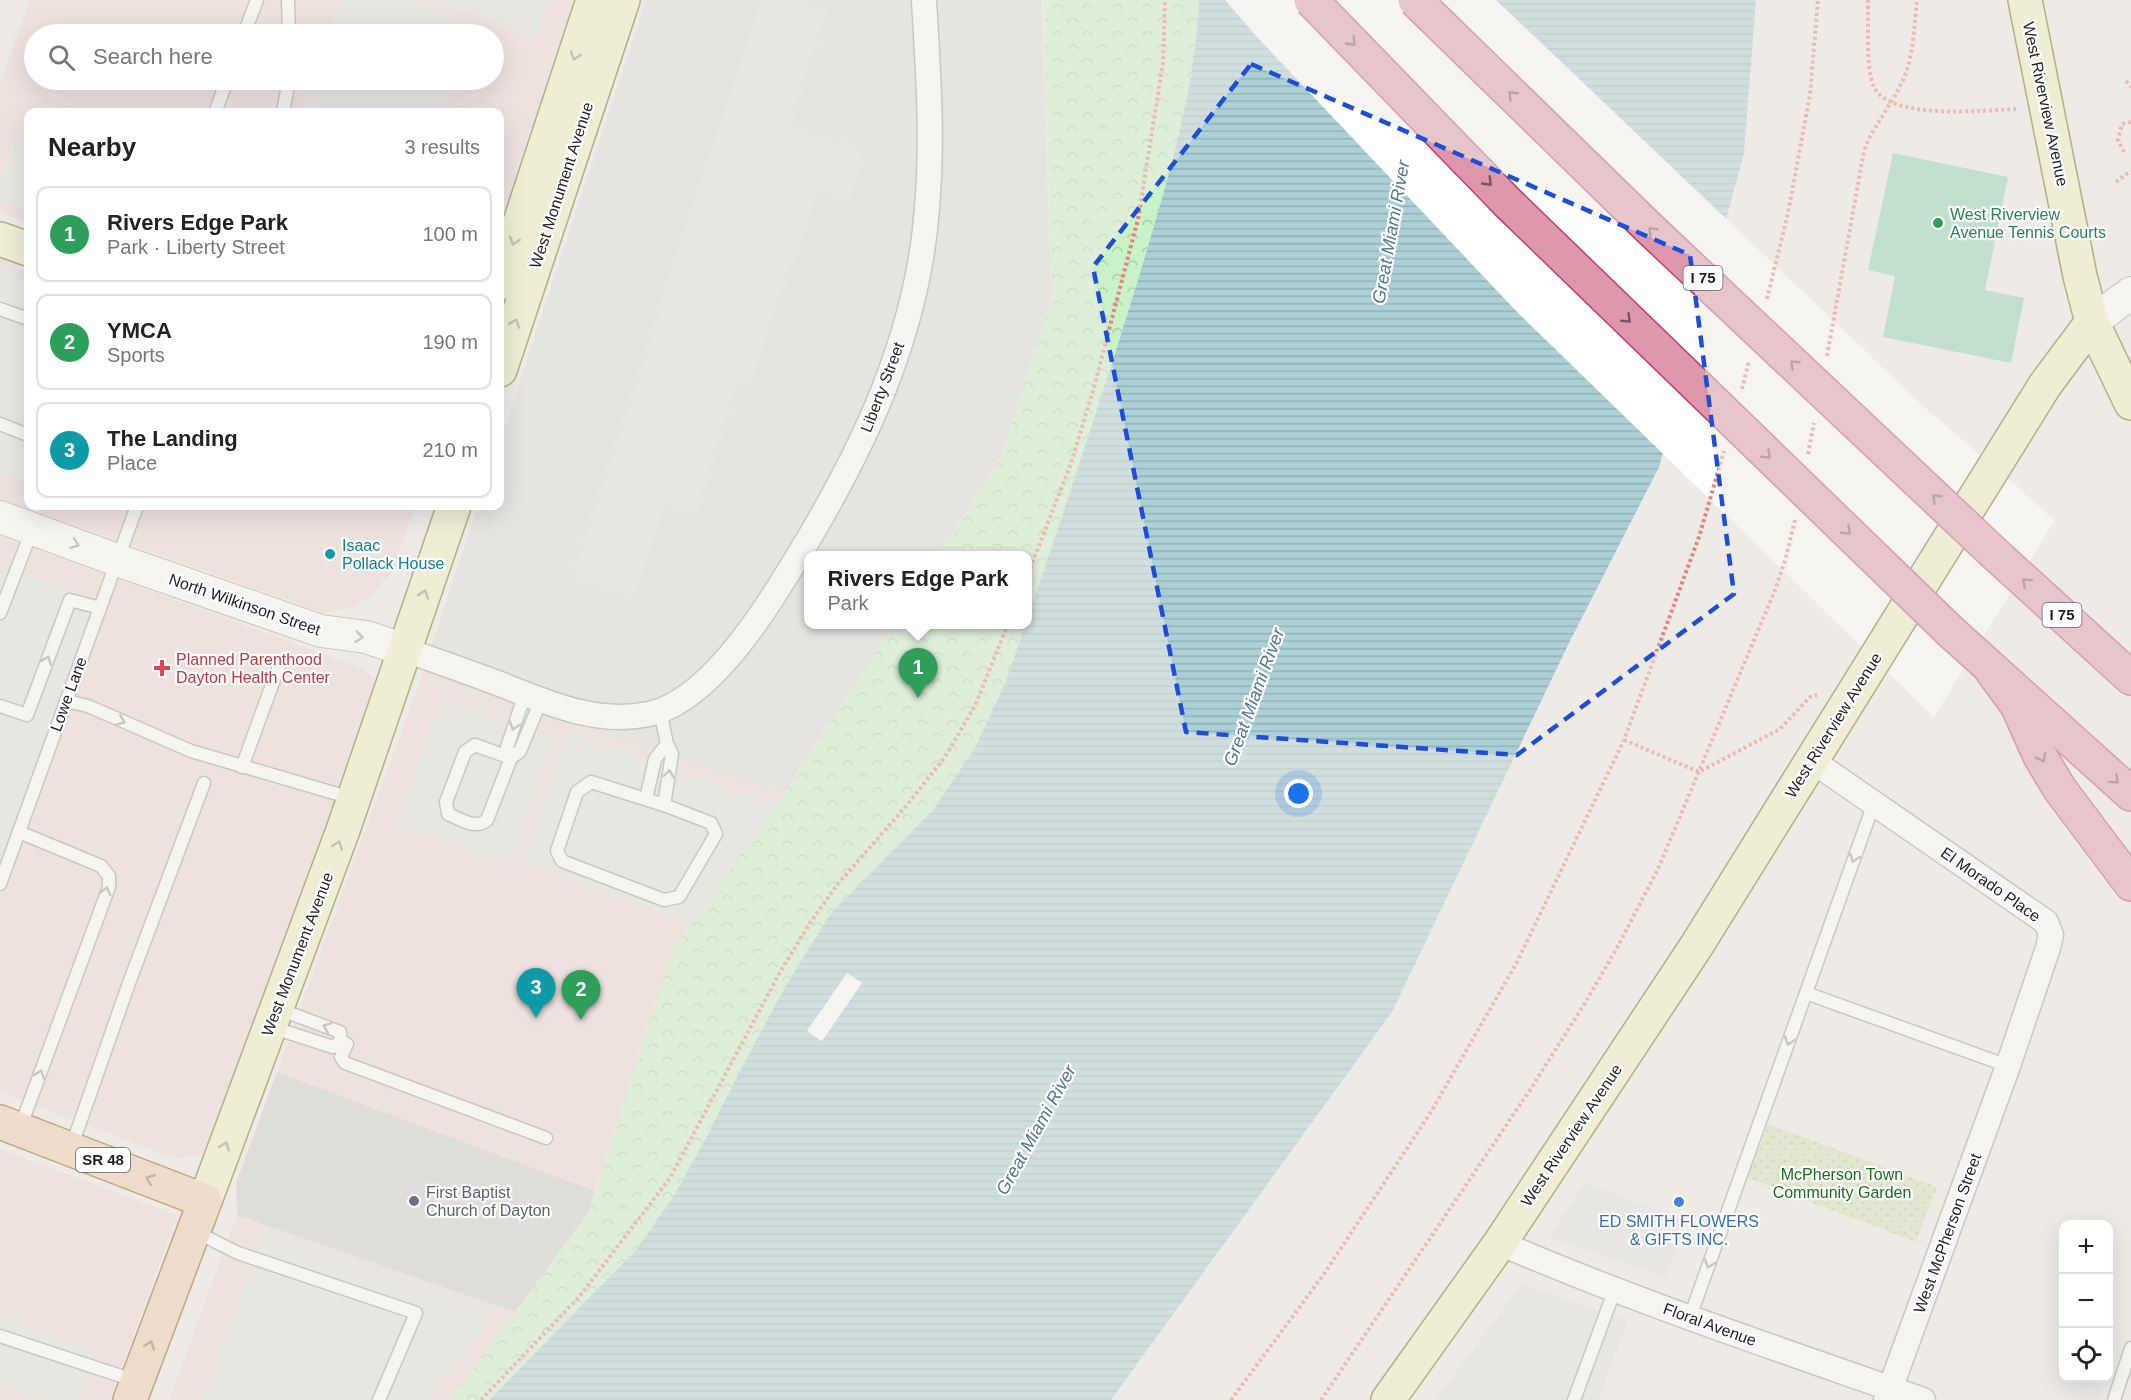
<!DOCTYPE html>
<meta charset="utf-8">
<style>
body{margin:0;font-family:Helvetica,sans-serif;background:#f6f6f6;color:#222}
.controls{position:absolute;right:18px;bottom:18px;display:grid;overflow:hidden;border-radius:12px;box-shadow:0 6px 24px #0002}
.controls button{width:54px;height:54px;display:grid;place-items:center;padding:0;border:0;border-bottom:2px solid #e0e0e0;background:#fff;color:#222;font:30px sans-serif}
.you{position:absolute;left:1299px;top:794px;width:21px;height:21px;margin:-15px;border:4px solid #fff;border-radius:50%;background:#1a73e8;box-shadow:0 0 0 9px #1a73e833}
.badge{display:grid;place-items:center;width:39px;height:39px;border-radius:50%;background:#b31a28;color:#fff;font-size:20px;font-weight:700}
.pin{position:absolute;translate:-50% -50px;filter:drop-shadow(0 2px 3px #0008)}
.pin::after{content:'';position:absolute;top:32px;width:21px;height:18px;background:inherit;clip-path:polygon(0 0,100% 0,50% 100%)}
.popup{position:absolute;left:804px;top:551px;width:228px;height:78px;box-sizing:border-box;display:grid;place-content:center;border-radius:12px;background:#fff;filter:drop-shadow(0 2px 4px #0005);font-size:20px;white-space:nowrap;color:#767676}
.popup b{font-size:22px;color:#222}
.popup::after{content:'';position:absolute;left:50%;top:100%;margin-left:-12px;border:12px solid transparent;border-top-color:#fff}
.list{margin:0;padding:0;list-style:none}
h2{display:flex;justify-content:space-between;align-items:center;height:78px;margin:0;padding:0 24px;font-size:26px}
h2 small{font-size:20px;font-weight:400;color:#767676}
.list li{display:grid;grid-template-columns:39px 1fr auto;gap:18px;align-items:center;box-sizing:border-box;height:96px;margin:0 12px 12px;padding:0 12px;border:2px solid #e0e0e0;border-radius:12px}
.list b{display:block;font-size:22px;white-space:nowrap}
.list p{margin:0;font-size:20px;white-space:nowrap;color:#767676}
.list em{font-size:20px;font-style:normal;color:#767676}
.icon{flex:none;width:33px;height:33px;fill:none;stroke:currentColor;stroke-width:2;stroke-linecap:round;stroke-linejoin:round}
.map{position:relative;flex:none;width:2131px;height:1400px;overflow:hidden}
.search{position:absolute;background:#fff;box-shadow:0 6px 24px #0002;left:24px;top:24px;width:480px;height:66px;display:flex;align-items:center;gap:15px;box-sizing:border-box;padding:0 21px;border-radius:33px;color:#767676;font-size:22px}
.panel{position:absolute;background:#fff;box-shadow:0 6px 24px #0002;left:24px;top:108px;width:480px;height:402px;border-radius:12px}
.map>svg:first-child{display:block}
.residential{fill:#dcdcdc}
.commercial{fill:#edd7d8;fill-rule:evenodd}
.religious{fill:#cdcdcd}
.park{fill:url(#park-crowns)}
.garden{fill:url(#garden-dots)}
.pitch{fill:#8ed3b2}
.parking{fill:#dfdfdf}
.water{fill:url(#water-rules)}
.pier{fill:#fff}
.lines{fill:none;stroke-linecap:round;stroke-linejoin:round}
.service-casing{stroke:#9c9c9c;stroke-width:15}
.minor-casing{stroke:#9c9c9c;stroke-width:27}
.tertiary-casing{stroke:#9c9c9c;stroke-width:34}
.secondary-casing{stroke:#676813;stroke-width:36}
.primary-casing{stroke:#865513;stroke-width:36}
.motorway-casing{stroke:#c43b77;stroke-width:36}
.path{stroke:#e87e7d;stroke-width:4;stroke-dasharray:3 3;stroke-linecap:butt}
.service{stroke:#fff;stroke-width:12}
.minor{stroke:#fff;stroke-width:24}
.tertiary{stroke:#fff;stroke-width:32}
.secondary{stroke:#f1efc1;stroke-width:33}
.primary{stroke:#f0cba9;stroke-width:33}
.motorway{stroke:#dc98aa;stroke-width:33}
.motorway-bridge-casing{stroke:#c43b77;stroke-width:36;stroke-linecap:butt}
.motorway-bridge{stroke:#dc98aa;stroke-width:33}
.oneway{stroke:#74555e}
.oneway2{stroke:#929178}
.oneway3{stroke:#9a9a9a}
.oneway4{stroke:#887564}
.marked{fill:none;stroke:#1d4ed8;stroke-width:4.5;stroke-dasharray:12 8;stroke-linejoin:round}
.leisure-dot{fill:#2e9e5b;stroke:#fff;stroke-width:2}
.culture-dot{fill:#0f9aa8;stroke:#fff;stroke-width:2}
.health-dot{fill:#e0444e;stroke:#fff;stroke-width:2}
.worship-dot{fill:#6b7280;stroke:#fff;stroke-width:2}
.shop-dot{fill:#3f7fe0;stroke:#fff;stroke-width:2}
.labels{text-anchor:middle;stroke-width:4.5;stroke-linejoin:round;paint-order:stroke}
.shield{fill:#fff;stroke:#626262;stroke-width:1.5}
.shield-label{font-size:15px;font-weight:bold;fill:#1f1f1f}
.street-label{font-size:16px;fill:#1f1f1f;stroke:#fff}
.leisure-label{font-size:16px;fill:#27864d;stroke:#fff;text-anchor:start}
.culture-label{font-size:16px;fill:#0d838f;stroke:#fff;text-anchor:start}
.health-label{font-size:16px;fill:#be3a42;stroke:#fff;text-anchor:start}
.park-label{font-size:16px;fill:#1a6f1a;stroke:#fff}
.worship-label{font-size:16px;fill:#5b616d;stroke:#fff;text-anchor:start}
.shop-label{font-size:16px;fill:#366cbe;stroke:#fff}
.water-label{font-size:18px;font-style:italic;fill:#507894;stroke:#fff}
</style>
<div class="map">
<svg width="2131" height="1400" viewBox="0 0 2131 1400">
<defs>
<pattern id="park-crowns" width="20" height="18" patternUnits="userSpaceOnUse" patternTransform="scale(1.5)"><rect width="20" height="18" fill="#c9f2c9"/><path d="M2 6a3 3 0 1 1 6 0M12 15a3 3 0 1 1 6 0" fill="none" stroke="#accfac"/></pattern>
<pattern id="garden-dots" width="8" height="8" patternUnits="userSpaceOnUse" patternTransform="scale(1.5)"><rect width="8" height="8" fill="#cee2b2"/><path d="M2 2h.1M6 6h.1" fill="none" stroke="#b0c199" stroke-width="1.8" stroke-linecap="round"/></pattern>
<pattern id="water-rules" width="6" height="5" patternUnits="userSpaceOnUse" patternTransform="scale(1.5)"><rect width="6" height="5" fill="#acd0d6"/><path d="M0 2.5h6" fill="none" stroke="#94b2b7"/></pattern>
</defs>
<rect width="100%" height="100%" fill="#eeebe6"/>
<!-- residential -->
<path class="residential" d="M 646,0 L 1042,0 L 1051,297 L 1001,457 L 937,555 L 808,556 L 808,624 L 893,625 L 782,795 L 422,675 L 478,506 L 500,506 L 500,442 Z"/>
<!-- commercial -->
<g class="commercial">
<path d="M 30,0 L 583,0 L 500,252 L 500,112 L 28,112 L 28,223 L 0,213 L 0,84 ZM 34,34 L 494,34 L 494,80 L 34,80 Z"/>
<path d="M 0,256 L 28,266 L 28,506 L 415,506 L 393,571 L 374,593 L 355,607 L 324,613 L 0,499 Z"/>
<path d="M 0,536 L 362,668 L 376,681 L 215,1136 L 202,1155 L 176,1159 L 0,1092 Z"/>
<path d="M 422,675 L 782,795 L 673,949 L 595,1191 L 277,1072 Z"/>
<path d="M 0,1149 L 177,1215 L 110,1400 L 0,1400 Z"/>
<path d="M 237,1215 L 515,1312 L 450,1400 L 169,1400 Z"/>
</g>
<!-- religious -->
<path class="religious" d="M 277,1072 L 595,1191 L 589,1212 L 515,1312 L 237,1215 L 236,1183 Z"/>
<!-- park -->
<g class="park">
<path d="M 1044,0 L 1199,0 C 1195,95 1165,189 1138,280 C 1103,393 1066,505 1028,617 L 1028,556 L 937,556 L 1001,457 L 1051,297 Z"/>
<path d="M 893,625 L 1025,625 L 1006,681 L 975,748 L 933,810 L 830,914 L 785,987 L 744,1063 L 705,1140 L 675,1194 L 635,1251 L 489,1400 L 450,1400 L 589,1212 L 673,949 L 775,806 Z"/>
</g>
<!-- garden -->
<path class="garden" d="M 1768,1124 L 1937,1187 L 1916,1242 L 1747,1178 Z"/>
<!-- pitch -->
<path class="pitch" d="M 1893,153 L 2008,177 L 1985,290 L 2024,298 L 2011,363 L 1883,337 L 1895,276 L 1868,270 Z"/>
<!-- parking -->
<g class="parking">
<path d="M 340,0 L 410,0 L 472,22 L 468,34 L 328,34 Z"/>
<path d="M 428,0 L 549,0 L 535,38 Z"/>
<path d="M 761,0 L 797,0 L 828,10 L 790,126 L 865,150 L 849,201 L 818,191 L 748,390 L 737,387 L 695,517 L 664,507 L 634,599 L 570,580 Z"/>
<path d="M 312,80 L 452,80 L 440,112 L 301,112 Z"/>
<path d="M 19,125 L 28,128 L 28,212 L 0,202 L 0,179 Z"/>
<path d="M 0,266 L 28,276 L 28,484 L 0,474 Z"/>
<path d="M 0,564 L 95,598 L 0,860 Z"/>
<path d="M 440,698 L 557,739 L 513,867 L 395,825 Z"/>
<path d="M 566,731 L 775,806 L 691,924 L 521,862 Z"/>
<path d="M 1585,1183 L 1686,1221 L 1666,1277 L 1549,1237 Z"/>
<path d="M 264,1227 L 497,1308 L 429,1400 L 202,1400 Z"/>
<path d="M 1522,1284 L 1627,1321 L 1599,1400 L 1436,1400 Z"/>
<path d="M 0,1314 L 96,1349 L 78,1400 L 40,1400 L 0,1385 Z"/>
</g>
<!-- water -->
<path class="water" d="M 1199,0 L 1756,0 L 1744,153 L 1659,467 L 1569,643 L 1392,1012 L 1111,1400 L 489,1400 L 635,1251 L 675,1194 L 705,1140 L 744,1063 L 785,987 L 830,914 L 933,810 L 975,748 L 1006,681 L 1025,625 L 1028,624 L 1028,617 C 1066,505 1103,393 1138,280 C 1165,189 1195,95 1199,0 Z"/>
<!-- pier -->
<g class="pier">
<path d="M 1225,0 L 1496,0 L 1923,406 L 2055,520 L 1934,717 L 1518,313 L 1257,37 Z"/>
<path d="M 847,973 L 862,983 L 822,1041 L 807,1031 Z"/>
</g>
<g class="lines">
<defs>
<g id="service">
<path d="M 288,0 L 289,34"/>
<path d="M 244,34 L 257,0"/>
<path d="M 216,110 L 227,80"/>
<path d="M 283,112 L 289,80"/>
<path d="M 0,309 L 28,319"/>
<path d="M 0,424 L 28,435"/>
<path d="M 0,613 L 32,530"/>
<path d="M 66,701 L 88,706 L 191,751 L 351,798"/>
<path d="M 0,706 L 27,715 L 70,600 L 100,608"/>
<path d="M 660,710 L 667,744 L 672,754 L 664,805"/>
<path d="M 511,758 L 475,745 L 465,752 L 446,802 L 448,814 C 460,819 476,830 487,820 L 511,758 L 520,751 L 541,700"/>
<path d="M 511,758 L 507,747 L 525,694"/>
<path d="M 242,767 L 279,666"/>
<path d="M 591,782 L 664,805 L 711,823 L 716,834 L 679,897 L 664,900 L 562,861 L 557,851 L 577,792 Z"/>
<path d="M 646,799 L 655,759 L 667,744"/>
<path d="M 19,832 L 101,866 L 109,876 L 109,887 L 20,1128"/>
<path d="M 0,884 L 137,506"/>
<path d="M 1806,993 L 2008,1066"/>
<path d="M 271,1027 L 333,1047 L 341,1041 L 340,1032 L 279,1009"/>
<path d="M 341,1041 L 347,1044 L 341,1057 L 345,1063 L 546,1138"/>
<path d="M 71,1148 L 129,983 L 204,783"/>
<path d="M 194,1231 L 238,1253 L 416,1313 L 379,1400"/>
<path d="M 1690,1317 L 1874,803"/>
<path d="M 0,1336 L 136,1381"/>
<path d="M 1574,1400 L 1615,1289"/>
<path d="M 2114,1400 L 2131,1348"/>
</g>
<g id="minor">
<path d="M 405,650 C 437,661 468,672 500,684 C 548,703 596,725 649,714 C 700,703 747,637 774,595 C 849,478 917,350 927,208 C 933,138 928,69 924,0"/>
<path d="M 1811,760 L 2046,922 L 2051,935 L 2048,948 L 2008,1066 L 1886,1400"/>
<path d="M 1500,1243 C 1636,1302 1782,1350 1923,1400"/>
</g>
<g id="tertiary">
<path d="M 2092,322 L 2131,293"/>
<path d="M 0,517 L 117,560 L 321,631 L 366,637 L 405,650"/>
</g>
<g id="secondary">
<path d="M 2025,0 L 2080,276 L 2092,322 L 2131,403"/>
<path d="M 0,239 L 28,249"/>
<path d="M 500,283 L 593,0"/>
<path d="M 500,370 L 623,0"/>
<path d="M 205,1201 L 343,830 L 454,506"/>
<path d="M 1388,1400 L 1500,1243 L 1697,945 L 2045,385 L 2092,322"/>
</g>
<path id="primary" d="M 0,1122 L 205,1201 L 130,1400"/>
<g id="motorway">
<path d="M 1994,553 L 2131,678"/>
<path d="M 1951,632 L 2131,794"/>
<path d="M 1992,671 L 2017,705 L 2040,756 L 2059,788 L 2131,884"/>
</g>
</defs>
<!-- service casing -->
<use href="#service" class="service-casing"/>
<!-- minor casing -->
<use href="#minor" class="minor-casing"/>
<!-- tertiary casing -->
<use href="#tertiary" class="tertiary-casing"/>
<!-- secondary casing -->
<use href="#secondary" class="secondary-casing"/>
<!-- primary casing -->
<use href="#primary" class="primary-casing"/>
<!-- motorway casing -->
<use href="#motorway" class="motorway-casing"/>
<!-- path -->
<g class="path">
<path d="M 1868,0 C 1869,21 1865,69 1874,87 C 1890,121 1985,110 2018,109"/>
<path d="M 2126,81 L 2131,87"/>
<path d="M 2124,152 L 2118,140 L 2122,124 L 2131,122"/>
<path d="M 2116,182 L 2131,171"/>
<path d="M 1767,299 L 1788,213 L 1810,95 L 1818,0"/>
<path d="M 1827,356 L 1864,151 C 1873,126 1891,106 1902,82 C 1914,58 1914,26 1917,0"/>
<path d="M 1742,389 L 1749,361"/>
<path d="M 1808,454 L 1814,423"/>
<path d="M 1028,574 L 1070,466 L 1093,391 L 1138,219 L 1163,63 L 1165,0"/>
<path d="M 1624,740 L 1699,772 L 1780,729 L 1810,697 L 1817,695"/>
<path d="M 481,1400 L 579,1297 L 670,1178 L 779,974 L 810,923 L 837,885 L 907,805 L 945,757 L 975,706 L 1008,624"/>
<path d="M 1231,1400 L 1324,1274 L 1431,1112 L 1517,962 L 1624,740 L 1699,537 L 1724,451"/>
<path d="M 1321,1400 L 1530,1090 L 1585,1003 L 1617,948 L 1658,869 L 1775,590 L 1785,561 L 1795,520"/>
</g>
<!-- service -->
<use href="#service" class="service"/>
<!-- minor -->
<use href="#minor" class="minor"/>
<!-- tertiary -->
<use href="#tertiary" class="tertiary"/>
<!-- secondary -->
<use href="#secondary" class="secondary"/>
<!-- primary -->
<use href="#primary" class="primary"/>
<!-- motorway -->
<use href="#motorway" class="motorway"/>
<defs>
<g id="motorway-bridge">
<path d="M 1311,0 L 1508,203 L 1951,632"/>
<path d="M 1415,0 L 1649,228 L 1994,553"/>
</g>
</defs>
<!-- motorway-bridge casing -->
<use href="#motorway-bridge" class="motorway-bridge-casing"/>
<!-- motorway-bridge -->
<use href="#motorway-bridge" class="motorway-bridge"/>
</g>
<!-- one-way arrows -->
<defs><path id="oneway-chevron" d="M-2-3.5L2.5 0L-2 3.5" fill="none" stroke-width="1.6" stroke-linecap="round" stroke-linejoin="round" transform="scale(1.5)"/></defs>
<g class="oneway">
<use href="#oneway-chevron" transform="translate(1352 42) rotate(46)"/>
<use href="#oneway-chevron" transform="translate(1512 95) rotate(-136)"/>
<use href="#oneway-chevron" transform="translate(1488 182) rotate(46)"/>
<use href="#oneway-chevron" transform="translate(1652 231) rotate(-136)"/>
<use href="#oneway-chevron" transform="translate(1627 319) rotate(44)"/>
<use href="#oneway-chevron" transform="translate(1794 364) rotate(-137)"/>
<use href="#oneway-chevron" transform="translate(1767 455) rotate(44)"/>
<use href="#oneway-chevron" transform="translate(1936 498) rotate(-137)"/>
<use href="#oneway-chevron" transform="translate(1847 531) rotate(44)"/>
<use href="#oneway-chevron" transform="translate(2026 582) rotate(-138)"/>
<use href="#oneway-chevron" transform="translate(2042 758) rotate(63)"/>
<use href="#oneway-chevron" transform="translate(2115 780) rotate(42)"/>
</g>
<g class="oneway2">
<use href="#oneway-chevron" transform="translate(575 56) rotate(108)"/>
<use href="#oneway-chevron" transform="translate(514 241) rotate(108)"/>
<use href="#oneway-chevron" transform="translate(515 323) rotate(-71)"/>
<use href="#oneway-chevron" transform="translate(424 594) rotate(-71)"/>
<use href="#oneway-chevron" transform="translate(338 845) rotate(-69)"/>
<use href="#oneway-chevron" transform="translate(225 1146) rotate(-70)"/>
</g>
<g class="oneway3">
<use href="#oneway-chevron" transform="translate(75 544) rotate(20)"/>
<use href="#oneway-chevron" transform="translate(359 637) rotate(7)"/>
<use href="#oneway-chevron" transform="translate(47 660) rotate(-69)"/>
<use href="#oneway-chevron" transform="translate(121 721) rotate(23)"/>
<use href="#oneway-chevron" transform="translate(514 726) rotate(108)"/>
<use href="#oneway-chevron" transform="translate(669 774) rotate(-82)"/>
<use href="#oneway-chevron" transform="translate(1854 858) rotate(110)"/>
<use href="#oneway-chevron" transform="translate(106 891) rotate(-75)"/>
<use href="#oneway-chevron" transform="translate(327 1027) rotate(-160)"/>
<use href="#oneway-chevron" transform="translate(1789 1041) rotate(110)"/>
<use href="#oneway-chevron" transform="translate(40 1074) rotate(-70)"/>
<use href="#oneway-chevron" transform="translate(1709 1264) rotate(110)"/>
</g>
<g class="oneway4">
<use href="#oneway-chevron" transform="translate(150 1179) rotate(-158)"/>
<use href="#oneway-chevron" transform="translate(150 1345) rotate(-69)"/>
</g>
<!-- marked area -->
<path d="M0 0H2131V1400H0ZM 1251,64 L 1690,255 L 1734,594 L 1517,755 L 1186,732 L 1093,267 Z" fill="#eeebe6" fill-opacity=".55" fill-rule="evenodd"/>
<path class="marked" d="M 1251,64 L 1690,255 L 1734,594 L 1517,755 L 1186,732 L 1093,267 Z"/>
<!-- markers -->
<circle class="leisure-dot" cx="1938" cy="223" r="6"/>
<circle class="culture-dot" cx="330" cy="554" r="6"/>
<path class="health-dot" d="M159 659h6v6h6v6h-6v6h-6v-6h-6v-6h6z"/>
<circle class="worship-dot" cx="414" cy="1201" r="6"/>
<circle class="shop-dot" cx="1679" cy="1202" r="6"/>
<g class="labels">
<!-- shield labels -->
<g class="shield">
<rect x="1683.5" y="266" width="39" height="24" rx="4.5"/>
<rect x="2042.5" y="603" width="39" height="24" rx="4.5"/>
<rect x="76" y="1148" width="54" height="24" rx="4.5"/>
</g>
<g class="shield-label">
<text x="1703" y="283">I 75</text>
<text x="2062" y="620">I 75</text>
<text x="103" y="1165">SR 48</text>
</g>
<!-- street labels -->
<g class="street-label">
<text transform="translate(2046 104) rotate(78)" y="6">West Riverview Avenue</text>
<text transform="translate(561 185) rotate(-72)" y="6">West Monument Avenue</text>
<text transform="translate(882 387) rotate(-69)" y="6">Liberty Street</text>
<text transform="translate(245 604) rotate(19)" y="6">North Wilkinson Street</text>
<text transform="translate(68 694) rotate(-70)" y="6">Lowe Lane</text>
<text transform="translate(1833 725) rotate(-58)" y="6">West Riverview Avenue</text>
<text transform="translate(1991 884) rotate(35)" y="6">El Morado Place</text>
<text transform="translate(297 954) rotate(-69)" y="6">West Monument Avenue</text>
<text transform="translate(1571 1135) rotate(-56)" y="6">West Riverview Avenue</text>
<text transform="translate(1947 1233) rotate(-70)" y="6">West McPherson Street</text>
<text transform="translate(1710 1324) rotate(20)" y="6">Floral Avenue</text>
</g>
<!-- leisure labels -->
<g class="leisure-label">
<text x="1950" y="220">West Riverview<tspan x="1950" dy="18">Avenue Tennis Courts</tspan></text>
</g>
<!-- culture labels -->
<g class="culture-label">
<text x="342" y="551">Isaac<tspan x="342" dy="18">Pollack House</tspan></text>
</g>
<!-- health labels -->
<g class="health-label">
<text x="176" y="665">Planned Parenthood<tspan x="176" dy="18">Dayton Health Center</tspan></text>
</g>
<!-- park labels -->
<g class="park-label">
<text x="1842" y="1180">McPherson Town<tspan x="1842" dy="18">Community Garden</tspan></text>
</g>
<!-- worship labels -->
<g class="worship-label">
<text x="426" y="1198">First Baptist<tspan x="426" dy="18">Church of Dayton</tspan></text>
</g>
<!-- shop labels -->
<g class="shop-label">
<text x="1679" y="1227">ED SMITH FLOWERS<tspan x="1679" dy="18">&amp; GIFTS INC.</tspan></text>
</g>
<!-- water labels -->
<g class="water-label">
<text transform="translate(1391 232) rotate(-80)" y="6">Great Miami River</text>
<text transform="translate(1254 697) rotate(-70)" y="6">Great Miami River</text>
<text transform="translate(1036 1130) rotate(-61)" y="6">Great Miami River</text>
</g>
</g>
</svg>
<div class="controls">
<button>+</button>
<button>−</button>
<button><svg class="icon" aria-label="locate" viewBox="0 0 24 24"><circle cx="12" cy="12" r="6"/><path d="M12 2v4M12 18v4M2 12h4M18 12h4"/></svg></button>
</div>
<div class="you"></div>
<div class="pin badge" style="left:918px;top:698px;background:#2e9e5b">1</div>
<div class="popup"><b>Rivers Edge Park</b>Park</div>
<div class="pin badge" style="left:581px;top:1020px;background:#2e9e5b">2</div>
<div class="pin badge" style="left:536px;top:1018px;background:#0f9aa8">3</div>
<div class="search"><svg class="icon" aria-label="search" viewBox="0 0 24 24"><circle cx="10" cy="10" r="6"/><path d="M15 15l6 6"/></svg>Search here</div>
<section class="panel">
<h2>Nearby<small>3 results</small></h2>
<ul class="list">
<li><span class="badge" style="background:#2e9e5b">1</span><div><b>Rivers Edge Park</b><p>Park · Liberty Street</p></div><em>100 m</em></li>
<li><span class="badge" style="background:#2e9e5b">2</span><div><b>YMCA</b><p>Sports</p></div><em>190 m</em></li>
<li><span class="badge" style="background:#0f9aa8">3</span><div><b>The Landing</b><p>Place</p></div><em>210 m</em></li>
</ul>
</section>
</div>
